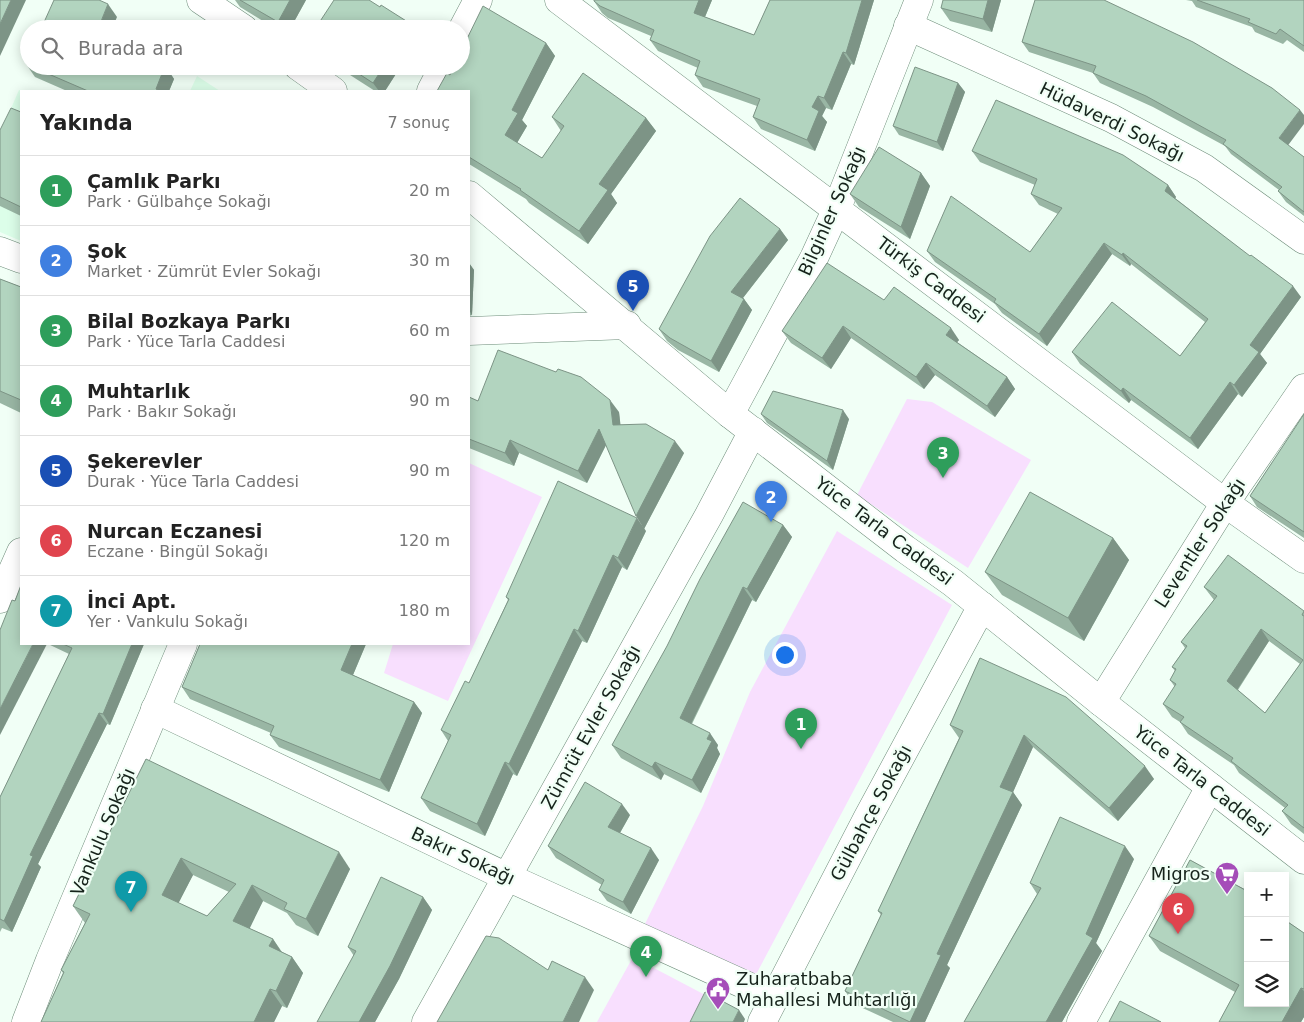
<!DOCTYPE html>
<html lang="tr">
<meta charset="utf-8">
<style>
body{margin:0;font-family:"DejaVu Sans",sans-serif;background:#f6f6f6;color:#222}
.controls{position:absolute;right:15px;bottom:15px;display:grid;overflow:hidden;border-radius:0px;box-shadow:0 2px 12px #0003}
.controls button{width:45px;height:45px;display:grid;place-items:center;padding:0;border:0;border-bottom:1px solid #e0e0e0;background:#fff;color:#222;font:25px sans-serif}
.you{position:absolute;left:784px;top:654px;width:18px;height:18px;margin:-12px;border:4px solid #fff;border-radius:50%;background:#1a73e8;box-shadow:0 0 0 8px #1a73e833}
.badge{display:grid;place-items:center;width:32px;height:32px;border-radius:50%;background:#7c3aed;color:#fff;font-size:16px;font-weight:700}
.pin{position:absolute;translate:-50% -41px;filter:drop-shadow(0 1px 2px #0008)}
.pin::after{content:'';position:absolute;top:26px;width:18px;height:15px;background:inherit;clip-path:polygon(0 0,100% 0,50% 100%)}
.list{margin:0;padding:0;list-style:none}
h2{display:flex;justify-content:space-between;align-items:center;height:65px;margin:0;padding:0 20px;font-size:21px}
h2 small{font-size:16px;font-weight:400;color:#767676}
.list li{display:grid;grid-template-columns:32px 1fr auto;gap:15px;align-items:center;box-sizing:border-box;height:70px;padding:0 20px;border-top:1px solid #e0e0e0}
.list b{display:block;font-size:19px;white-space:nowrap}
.list p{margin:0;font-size:16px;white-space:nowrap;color:#767676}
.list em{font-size:16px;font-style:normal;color:#767676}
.icon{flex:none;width:28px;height:28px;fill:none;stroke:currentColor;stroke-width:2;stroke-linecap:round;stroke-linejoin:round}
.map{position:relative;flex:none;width:1304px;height:1022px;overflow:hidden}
.search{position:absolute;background:#fff;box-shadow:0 2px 12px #0003;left:20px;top:20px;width:450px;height:55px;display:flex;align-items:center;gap:12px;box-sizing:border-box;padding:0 18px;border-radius:28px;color:#767676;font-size:19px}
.panel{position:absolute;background:#fff;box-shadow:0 2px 12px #0003;left:20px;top:90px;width:450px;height:555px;border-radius:0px}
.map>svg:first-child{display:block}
.built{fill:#dcfee9}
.green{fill:#f8dffe}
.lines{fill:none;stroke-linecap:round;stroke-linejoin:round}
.minor-casing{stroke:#6d8c79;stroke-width:29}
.major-casing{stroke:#6d8c79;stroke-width:29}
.minor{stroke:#fff;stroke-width:28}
.major{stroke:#fff;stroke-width:28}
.wall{fill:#99b6a4;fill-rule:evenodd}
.shaded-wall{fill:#7d9486}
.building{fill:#b2d4bf;stroke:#7d9486;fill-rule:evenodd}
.labels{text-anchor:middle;stroke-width:4.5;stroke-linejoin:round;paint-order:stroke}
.street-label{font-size:18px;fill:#16231b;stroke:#f1fff6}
.poi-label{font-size:18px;fill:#16231b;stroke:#f1fff6;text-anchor:end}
</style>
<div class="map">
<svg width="1304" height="1022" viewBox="0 0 1304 1022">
<rect width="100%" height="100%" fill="#f1fff6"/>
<!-- built -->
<g class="built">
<path d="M 197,76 L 220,91 L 190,91 Z"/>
<path d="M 19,90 L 22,91 L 21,241 L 0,232 L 0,134 Z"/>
</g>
<!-- green -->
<g class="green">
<path d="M 907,399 L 932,402 L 1031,460 L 968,568 L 857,495 Z"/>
<path d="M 469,463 L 542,497 L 448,701 L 384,673 L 393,644 L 469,644 Z"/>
<path d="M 837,531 L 952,605 L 752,982 L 642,930 L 703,806 L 750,692 Z"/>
<path d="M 633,957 L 709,997 L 696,1022 L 597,1022 Z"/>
</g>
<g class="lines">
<defs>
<g id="minor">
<path d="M 559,0 L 1225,503 L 1304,559"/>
<path d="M 908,26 L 1111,118 L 1204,168 L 1304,240"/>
<path d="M 461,32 L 478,0"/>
<path d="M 431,91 L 444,66"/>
<path d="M 0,251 L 21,259"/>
<path d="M 469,331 L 627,325"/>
<path d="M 730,414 L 814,258 L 837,208 L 919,0"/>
<path d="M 0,599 L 21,552"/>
<path d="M 1101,702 L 1225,503 L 1304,388"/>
<path d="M 155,709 L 507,877 L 774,998"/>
<path d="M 26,1022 L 50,960 L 183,644"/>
<path d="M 426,1022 L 709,515 L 753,431"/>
<path d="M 762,1022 L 867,819 L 982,606"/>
<path d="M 1081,1022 L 1210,787"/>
</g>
<g id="major">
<path d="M 201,0 L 244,29"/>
<path d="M 298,66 L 333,91"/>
<path d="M 469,195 L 730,414 L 905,549 L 953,583 L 1101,702 L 1304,860"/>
</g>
</defs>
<!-- minor casing -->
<use href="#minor" class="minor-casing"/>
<!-- major casing -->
<use href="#major" class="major-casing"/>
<!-- minor -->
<use href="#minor" class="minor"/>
<!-- major -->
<use href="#major" class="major"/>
</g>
<!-- wall -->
<g class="wall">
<path d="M 235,0 L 306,0 L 290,29 L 276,29 L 240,7 Z"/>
<path d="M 594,0 L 712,0 L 705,17 L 754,35 L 770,0 L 874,0 L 854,65 L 851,64 L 832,110 L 826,108 L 822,116 L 827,122 L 815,151 L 761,129 L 753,117 L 757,106 L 703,87 L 695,75 L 698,68 L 658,51 L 650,40 L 651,36 L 608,18 L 602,13 L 594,1 Z"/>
<path d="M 1001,0 L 992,32 L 950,21 L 941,8 Z"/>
<path d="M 1035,0 L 1288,145 L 1304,157 L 1304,216 L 1286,202 L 1278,191 L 1279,190 L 1231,154 L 1225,146 L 1153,107 L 1100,83 L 1093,73 L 1029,52 L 1022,42 Z"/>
<path d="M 1186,0 L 1304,0 L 1304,52 L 1287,40 L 1283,44 L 1255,32 L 1252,27 L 1196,7 L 1192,1 Z"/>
<path d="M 546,43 L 555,56 L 522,120 L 527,126 L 517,143 L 542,158 L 561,131 L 552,117 L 646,118 L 656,131 L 611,194 L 617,203 L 588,244 L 529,203 L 526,199 L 469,164 L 469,91 L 450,75 Z"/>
<path d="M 29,58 L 29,66 L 166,66 L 174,79 L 169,91 L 67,91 L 35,77 L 26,64 Z"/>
<path d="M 336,66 L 401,66 L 385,91 L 375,91 Z"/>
<path d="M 958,83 L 965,92 L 943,151 L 899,135 L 893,126 Z"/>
<path d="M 21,112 L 21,216 L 0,206 L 0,130 Z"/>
<path d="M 972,151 L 1168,185 L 1176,197 L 1175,198 L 1301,297 L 1260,354 L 1267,363 L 1242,397 L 1238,394 L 1198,449 L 1131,400 L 1129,403 L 1080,364 L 1072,352 L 1180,356 L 1205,322 L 1131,264 L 1130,266 L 1112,254 L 1047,346 L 1002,313 L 995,304 L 935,262 L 927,251 L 1030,252 L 1058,214 L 1039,205 L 1031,194 L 1035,185 L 980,162 Z"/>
<path d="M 921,173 L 930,186 L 910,239 L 859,207 L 850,194 Z"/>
<path d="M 780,229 L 788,240 L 743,298 L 744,299 L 752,310 L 719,372 L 678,350 L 667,341 L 659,329 Z"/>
<path d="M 469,263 L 474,270 L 472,315 L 469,316 Z"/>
<path d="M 0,279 L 21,287 L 21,413 L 0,403 Z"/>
<path d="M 884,300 L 959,340 L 957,342 L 1007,377 L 1015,389 L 995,417 L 935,375 L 924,389 L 851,338 L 831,369 L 791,343 L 782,331 Z"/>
<path d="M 469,397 L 478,401 L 619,412 L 620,425 L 684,453 L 644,529 L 606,445 L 587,483 L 519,453 L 514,466 L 469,448 Z"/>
<path d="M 761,414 L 849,419 L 833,470 L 767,423 Z"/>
<path d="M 1304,414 L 1304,538 L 1257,507 L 1250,496 Z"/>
<path d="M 783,525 L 792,537 L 756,602 L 752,600 L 692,724 L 718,745 L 717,748 L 720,754 L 701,793 L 664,774 L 661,780 L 621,758 L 612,745 Z"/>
<path d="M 646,531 L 627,570 L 622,567 L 587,643 L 582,641 L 517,776 L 513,774 L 485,836 L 430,811 L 421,798 L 448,741 L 441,730 L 469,683 L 508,600 L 506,597 Z"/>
<path d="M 1113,538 L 1129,560 L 1084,641 L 1002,595 L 985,572 Z"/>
<path d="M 1204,587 L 1304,611 L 1304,834 L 1291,824 L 1282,811 L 1285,808 L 1239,773 L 1234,765 L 1188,734 L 1180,722 L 1172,717 L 1163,704 L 1175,687 L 1170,680 L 1175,671 L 1172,667 L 1185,648 L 1181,642 L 1214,600 ZM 1269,641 L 1300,664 L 1265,713 L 1238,690 Z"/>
<path d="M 48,644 L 144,644 L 110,725 L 107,724 L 38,864 L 41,867 L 12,932 L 2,928 L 0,932 L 0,797 L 69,654 Z"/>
<path d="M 200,644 L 366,644 L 353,675 L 414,702 L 422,713 L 389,792 L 279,747 L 270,735 L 271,733 L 190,699 L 182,687 Z"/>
<path d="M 980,658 L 1154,779 L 1118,821 L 1033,747 L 1013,792 L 1022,805 L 947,965 L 950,968 L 925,1022 L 893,1022 L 854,1004 L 845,991 L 881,915 L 878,911 L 959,738 L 950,725 Z"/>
<path d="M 146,759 L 350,869 L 318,936 L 296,925 L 287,913 L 263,901 L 249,928 L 273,939 L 282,952 L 292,957 L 303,973 L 287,1008 L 282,1006 L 274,1022 L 41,1022 L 63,973 L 61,970 L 85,923 L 73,906 ZM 193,875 L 229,892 L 207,916 L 178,903 Z"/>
<path d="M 630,815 L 620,833 L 659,860 L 631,914 L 607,901 L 599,890 L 602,885 L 556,858 L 548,846 Z"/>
<path d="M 1134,859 L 1096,943 L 1102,951 L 1062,1022 L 964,1022 L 1037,894 L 1030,883 Z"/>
<path d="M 1190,860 L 1248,891 L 1248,1003 L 1285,1003 L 1285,920 L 1304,933 L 1304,1017 L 1301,1022 L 1219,1022 L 1235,992 L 1160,951 L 1149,936 Z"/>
<path d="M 423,897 L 432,910 L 399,979 L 375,1022 L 317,1022 L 354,956 L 348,947 Z"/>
</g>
<!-- shaded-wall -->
<g class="shaded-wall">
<path d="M 11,0 L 26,0 L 0,56 L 0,24 Z"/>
<path d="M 290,0 L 306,0 L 290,29 L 282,29 L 278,22 Z"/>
<path d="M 699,0 L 712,0 L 702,24 L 694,13 Z"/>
<path d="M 862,0 L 874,0 L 854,65 L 846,53 Z"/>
<path d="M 988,0 L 1001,0 L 992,32 L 983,19 Z"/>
<path d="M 108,4 L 117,17 L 112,29 L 98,29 Z"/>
<path d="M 411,24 L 414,29 L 408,29 Z"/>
<path d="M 546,43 L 555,56 L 522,120 L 527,126 L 514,148 L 505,135 L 512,110 Z"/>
<path d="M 843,52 L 851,64 L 832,110 L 824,98 Z"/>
<path d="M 165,66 L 174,79 L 169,91 L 157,91 L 156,89 Z"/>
<path d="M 384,66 L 401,66 L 385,91 L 379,91 L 373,83 Z"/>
<path d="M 958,83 L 965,92 L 943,151 L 937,142 Z"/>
<path d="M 818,96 L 826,108 L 822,116 L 827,122 L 815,151 L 807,140 L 812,107 Z"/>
<path d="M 1300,110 L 1304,115 L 1304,124 L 1286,148 L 1279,138 Z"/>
<path d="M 646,118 L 656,131 L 611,194 L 617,203 L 588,244 L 579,231 L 599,184 Z"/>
<path d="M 921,173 L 930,186 L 910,239 L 901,227 Z"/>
<path d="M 1168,185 L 1176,197 L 1173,202 L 1165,191 Z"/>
<path d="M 780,229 L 788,240 L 739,303 L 731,292 Z"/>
<path d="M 1104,243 L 1112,254 L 1047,346 L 1039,334 Z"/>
<path d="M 1123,253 L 1131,264 L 1130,266 L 1122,255 Z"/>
<path d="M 469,263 L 474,270 L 472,315 L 469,310 Z"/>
<path d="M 1293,286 L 1301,297 L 1260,354 L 1267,363 L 1242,397 L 1234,385 L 1250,345 Z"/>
<path d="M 744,299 L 752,310 L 719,372 L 711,361 Z"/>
<path d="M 843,326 L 851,338 L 831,369 L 822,358 Z"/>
<path d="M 951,328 L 959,340 L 954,346 L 946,335 Z"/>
<path d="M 926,363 L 935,375 L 924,389 L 916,377 Z"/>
<path d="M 1007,377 L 1015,389 L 995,417 L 987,406 Z"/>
<path d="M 1230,382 L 1238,394 L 1198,449 L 1190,438 Z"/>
<path d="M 1123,388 L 1131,400 L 1129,403 L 1121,391 Z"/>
<path d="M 610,400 L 619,412 L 622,437 L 613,425 Z"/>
<path d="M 843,410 L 849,419 L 833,470 L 827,461 Z"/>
<path d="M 599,429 L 608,441 L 587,483 L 578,471 Z"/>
<path d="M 510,440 L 519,453 L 514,466 L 505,453 Z"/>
<path d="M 675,441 L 684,453 L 644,529 L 636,516 Z"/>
<path d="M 637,518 L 646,531 L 627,570 L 618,558 Z"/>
<path d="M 783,525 L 792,537 L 756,602 L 747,589 Z"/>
<path d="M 1113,538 L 1129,560 L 1084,641 L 1068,618 Z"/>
<path d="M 613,555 L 622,567 L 587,643 L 578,631 Z"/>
<path d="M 743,587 L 752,600 L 688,730 L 680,718 Z"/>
<path d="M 574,629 L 582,641 L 517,776 L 509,764 Z"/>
<path d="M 1261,629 L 1269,641 L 1235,693 L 1227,681 Z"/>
<path d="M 33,644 L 47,644 L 0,735 L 0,709 Z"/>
<path d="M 132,644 L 144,644 L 110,725 L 103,714 Z"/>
<path d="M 352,644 L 366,644 L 350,682 L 341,670 Z"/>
<path d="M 414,702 L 422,713 L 389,792 L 380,780 Z"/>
<path d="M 99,713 L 107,724 L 38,864 L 41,867 L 12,932 L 4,921 L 30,855 Z"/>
<path d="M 710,733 L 718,745 L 717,748 L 720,754 L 701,793 L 692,780 L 707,739 Z"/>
<path d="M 1024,735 L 1033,747 L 1010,799 L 1000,787 Z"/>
<path d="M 505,762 L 513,774 L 485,836 L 477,824 Z"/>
<path d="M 655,762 L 664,774 L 661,780 L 652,767 Z"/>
<path d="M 1145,766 L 1154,779 L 1118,821 L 1109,808 Z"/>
<path d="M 1013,792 L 1022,805 L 947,965 L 950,968 L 925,1022 L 910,1022 L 937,954 Z"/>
<path d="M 622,804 L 630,815 L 617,838 L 608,827 Z"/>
<path d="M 1125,846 L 1134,859 L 1096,943 L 1102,951 L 1062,1022 L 1046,1022 Z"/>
<path d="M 651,848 L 659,860 L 631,914 L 623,902 Z"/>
<path d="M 339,852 L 350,869 L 318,936 L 306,919 Z"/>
<path d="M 181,858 L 193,875 L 174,912 L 162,895 Z"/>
<path d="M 252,885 L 263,901 L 245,938 L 233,921 Z"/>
<path d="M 423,897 L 432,910 L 399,979 L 375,1022 L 359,1022 Z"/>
<path d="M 273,939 L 284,956 L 269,946 Z"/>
<path d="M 292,957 L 303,973 L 287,1008 L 276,991 Z"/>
<path d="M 585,977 L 594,990 L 579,1022 L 563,1022 Z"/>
<path d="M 1301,988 L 1304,991 L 1304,1017 L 1301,1022 L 1282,1022 Z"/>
<path d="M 270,989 L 282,1006 L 274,1022 L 254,1022 Z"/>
<path d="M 739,1010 L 745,1019 L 744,1022 L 733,1022 Z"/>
</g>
<!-- building -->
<g class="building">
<path d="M 0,0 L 11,0 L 0,24 Z"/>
<path d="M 54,0 L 99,0 L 108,4 L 98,29 L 41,29 Z"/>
<path d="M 240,0 L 290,0 L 278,22 Z"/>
<path d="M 334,0 L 369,0 L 380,7 L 381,5 L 411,24 L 408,29 L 315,29 Z"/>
<path d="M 594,0 L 699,0 L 694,13 L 754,35 L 770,0 L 862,0 L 846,53 L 843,52 L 824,98 L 818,96 L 812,107 L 819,111 L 807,140 L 753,117 L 760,99 L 695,75 L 700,61 L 650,40 L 654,30 L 600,6 L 594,1 Z"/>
<path d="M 943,0 L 988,0 L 983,19 L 941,8 Z"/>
<path d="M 1035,0 L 1104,0 L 1193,42 L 1272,88 L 1300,110 L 1279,138 L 1304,157 L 1304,212 L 1278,191 L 1282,187 L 1223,144 L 1226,140 L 1146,96 L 1093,73 L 1096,66 L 1022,42 Z"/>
<path d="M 1197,0 L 1304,0 L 1304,46 L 1280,29 L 1276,34 L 1248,22 L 1250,19 Z"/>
<path d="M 483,6 L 546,43 L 512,110 L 518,113 L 505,135 L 542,158 L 564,126 L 552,117 L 583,73 L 646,118 L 599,184 L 608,190 L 579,231 L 520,190 L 521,189 L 469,157 L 469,91 L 437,91 L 447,73 L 450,75 L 454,66 L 461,66 L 461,51 Z"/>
<path d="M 29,58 L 29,66 L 26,64 Z"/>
<path d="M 30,66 L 165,66 L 156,89 L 160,91 L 88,91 Z"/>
<path d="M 347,66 L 384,66 L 373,83 Z"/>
<path d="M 915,67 L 958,83 L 937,142 L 893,126 Z"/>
<path d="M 996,100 L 1123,155 L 1168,185 L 1165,191 L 1250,256 L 1251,255 L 1293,286 L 1250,345 L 1259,352 L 1234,385 L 1230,382 L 1190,438 L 1123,388 L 1121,391 L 1072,352 L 1112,302 L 1180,356 L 1208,319 L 1123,253 L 1122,255 L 1104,243 L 1039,334 L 994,302 L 996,299 L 927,251 L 951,196 L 1030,252 L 1062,208 L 1031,194 L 1037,179 L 972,151 Z"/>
<path d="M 11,108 L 21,112 L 21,207 L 0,197 L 0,130 Z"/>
<path d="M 879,147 L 921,173 L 901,227 L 850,194 Z"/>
<path d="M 740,198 L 780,229 L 731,292 L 744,299 L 711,361 L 670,338 L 659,329 L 710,236 Z"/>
<path d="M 827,263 L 884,300 L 894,287 L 951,328 L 946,335 L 1007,377 L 987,406 L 926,363 L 916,377 L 843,326 L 822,358 L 782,331 Z"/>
<path d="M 0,279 L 21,287 L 21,400 L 0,391 Z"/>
<path d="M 498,350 L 556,372 L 558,369 L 581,377 L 610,400 L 613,425 L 646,424 L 675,441 L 636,516 L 599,429 L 578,471 L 510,440 L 505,453 L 469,439 L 469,397 L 478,401 Z"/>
<path d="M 773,391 L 843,410 L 827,461 L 761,414 Z"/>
<path d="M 1304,414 L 1304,532 L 1250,496 Z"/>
<path d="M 558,481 L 637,518 L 618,558 L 613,555 L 578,631 L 574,629 L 509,764 L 505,762 L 477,824 L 421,798 L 451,735 L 441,730 L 465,681 L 469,683 L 509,599 L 506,597 Z"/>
<path d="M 1030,492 L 1113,538 L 1068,618 L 985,572 Z"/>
<path d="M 743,502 L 783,525 L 747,589 L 743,587 L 680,718 L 710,733 L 707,739 L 712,741 L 692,780 L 655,762 L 652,767 L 612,745 L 667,646 L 700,579 Z"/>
<path d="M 1228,555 L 1304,611 L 1302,615 L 1304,616 L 1304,828 L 1282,811 L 1288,805 L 1231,761 L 1233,758 L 1180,722 L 1184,717 L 1163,704 L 1176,684 L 1170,680 L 1176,669 L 1172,667 L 1187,646 L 1181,642 L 1217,596 L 1204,587 ZM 1261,629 L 1303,660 L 1265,713 L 1227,681 Z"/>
<path d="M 21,585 L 21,644 L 33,644 L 0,709 L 0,630 L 12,600 L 15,601 Z"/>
<path d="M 63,644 L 132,644 L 103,714 L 99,713 L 30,855 L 33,856 L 4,921 L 0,919 L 0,797 L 72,648 Z"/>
<path d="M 200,644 L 352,644 L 341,670 L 414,702 L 380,780 L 270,735 L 274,726 L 182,687 Z"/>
<path d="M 980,658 L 1066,697 L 1145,766 L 1109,808 L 1024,735 L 1000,787 L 1013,792 L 937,954 L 941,955 L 910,1022 L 845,991 L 882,913 L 878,911 L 963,731 L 950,725 Z"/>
<path d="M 146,759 L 339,852 L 306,919 L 284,909 L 287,903 L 252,885 L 233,921 L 273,939 L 269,946 L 292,957 L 276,991 L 270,989 L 254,1022 L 41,1022 L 64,972 L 61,970 L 90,914 L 73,906 ZM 181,858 L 236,884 L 207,916 L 162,895 Z"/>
<path d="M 585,782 L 622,804 L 608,827 L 651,848 L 623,902 L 599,890 L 604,880 L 548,846 Z"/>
<path d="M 1060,817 L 1125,846 L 1086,934 L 1093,938 L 1046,1022 L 964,1022 L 1041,888 L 1030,883 Z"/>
<path d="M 1190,860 L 1247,891 L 1246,894 L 1248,895 L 1248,1003 L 1285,1003 L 1285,920 L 1304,933 L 1304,989 L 1301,988 L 1282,1022 L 1219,1022 L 1239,985 L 1149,936 Z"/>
<path d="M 381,877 L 423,897 L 390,966 L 359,1022 L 317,1022 L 356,951 L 348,947 Z"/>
<path d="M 486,936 L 499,938 L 548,970 L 552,961 L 585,977 L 563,1022 L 437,1022 Z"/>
<path d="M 705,992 L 739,1010 L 733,1022 L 690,1022 Z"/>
<path d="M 1120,1001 L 1161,1022 L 1109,1022 Z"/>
</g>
<!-- icons -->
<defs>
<symbol id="supermarket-pin" viewBox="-11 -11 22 30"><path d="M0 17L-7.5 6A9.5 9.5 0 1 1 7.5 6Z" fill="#a54db9" stroke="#f1fff6"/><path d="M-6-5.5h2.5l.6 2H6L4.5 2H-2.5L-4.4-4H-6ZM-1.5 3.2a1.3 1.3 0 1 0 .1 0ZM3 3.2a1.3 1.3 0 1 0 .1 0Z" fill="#fff"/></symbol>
<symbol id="civic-pin" viewBox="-11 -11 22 30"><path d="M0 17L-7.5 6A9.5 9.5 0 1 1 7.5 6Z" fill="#a54db9" stroke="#f1fff6"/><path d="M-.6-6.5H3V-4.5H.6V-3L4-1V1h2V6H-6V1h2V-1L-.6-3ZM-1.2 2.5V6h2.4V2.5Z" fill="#fff"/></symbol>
</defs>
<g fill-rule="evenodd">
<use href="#supermarket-pin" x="1213" y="860" width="28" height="38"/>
<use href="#civic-pin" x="704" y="975" width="28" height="38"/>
</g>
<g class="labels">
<!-- street labels -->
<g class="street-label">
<text transform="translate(1112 122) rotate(26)" y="6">Hüdaverdi Sokağı</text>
<text transform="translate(832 211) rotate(-66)" y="6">Bilginler Sokağı</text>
<text transform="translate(931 280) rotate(37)" y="6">Türkiş Caddesi</text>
<text transform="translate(884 531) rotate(37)" y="6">Yüce Tarla Caddesi</text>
<text transform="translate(1200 543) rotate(-57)" y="6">Leventler Sokağı</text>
<text transform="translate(591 727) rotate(-61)" y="6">Zümrüt Evler Sokağı</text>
<text transform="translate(1202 781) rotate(38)" y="6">Yüce Tarla Caddesi</text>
<text transform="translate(871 813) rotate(-62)" y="6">Gülbahçe Sokağı</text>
<text transform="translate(103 832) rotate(-67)" y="6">Vankulu Sokağı</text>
<text transform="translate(463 856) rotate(25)" y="6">Bakır Sokağı</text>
</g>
<!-- poi labels -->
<g class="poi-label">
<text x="1210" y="880">Migros</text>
<text x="736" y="985" text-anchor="start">Zuharatbaba<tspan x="736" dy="21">Mahallesi Muhtarlığı</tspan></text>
</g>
</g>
</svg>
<div class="controls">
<button>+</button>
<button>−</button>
<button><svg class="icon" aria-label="layers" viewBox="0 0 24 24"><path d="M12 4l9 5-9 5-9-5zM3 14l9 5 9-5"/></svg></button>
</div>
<div class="you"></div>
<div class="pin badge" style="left:801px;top:749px;background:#2e9e5b">1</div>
<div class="pin badge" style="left:771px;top:522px;background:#3f7fe0">2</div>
<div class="pin badge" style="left:943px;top:478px;background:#2e9e5b">3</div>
<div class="pin badge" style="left:646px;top:977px;background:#2e9e5b">4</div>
<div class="pin badge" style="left:633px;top:311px;background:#1a4fb4">5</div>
<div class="pin badge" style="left:1178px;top:934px;background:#e0444e">6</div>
<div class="pin badge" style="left:131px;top:912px;background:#0f9aa8">7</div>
<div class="search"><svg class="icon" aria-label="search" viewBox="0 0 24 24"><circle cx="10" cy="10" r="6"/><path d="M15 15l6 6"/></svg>Burada ara</div>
<section class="panel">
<h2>Yakında<small>7 sonuç</small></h2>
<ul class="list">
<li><span class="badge" style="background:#2e9e5b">1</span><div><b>Çamlık Parkı</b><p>Park · Gülbahçe Sokağı</p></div><em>20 m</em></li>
<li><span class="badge" style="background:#3f7fe0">2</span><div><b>Şok</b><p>Market · Zümrüt Evler Sokağı</p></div><em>30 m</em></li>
<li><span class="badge" style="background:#2e9e5b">3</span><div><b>Bilal Bozkaya Parkı</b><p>Park · Yüce Tarla Caddesi</p></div><em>60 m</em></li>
<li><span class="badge" style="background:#2e9e5b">4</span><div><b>Muhtarlık</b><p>Park · Bakır Sokağı</p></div><em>90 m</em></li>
<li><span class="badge" style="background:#1a4fb4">5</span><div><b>Şekerevler</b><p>Durak · Yüce Tarla Caddesi</p></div><em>90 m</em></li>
<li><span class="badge" style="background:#e0444e">6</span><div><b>Nurcan Eczanesi</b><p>Eczane · Bingül Sokağı</p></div><em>120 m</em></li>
<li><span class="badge" style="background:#0f9aa8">7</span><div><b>İnci Apt.</b><p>Yer · Vankulu Sokağı</p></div><em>180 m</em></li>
</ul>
</section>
</div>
